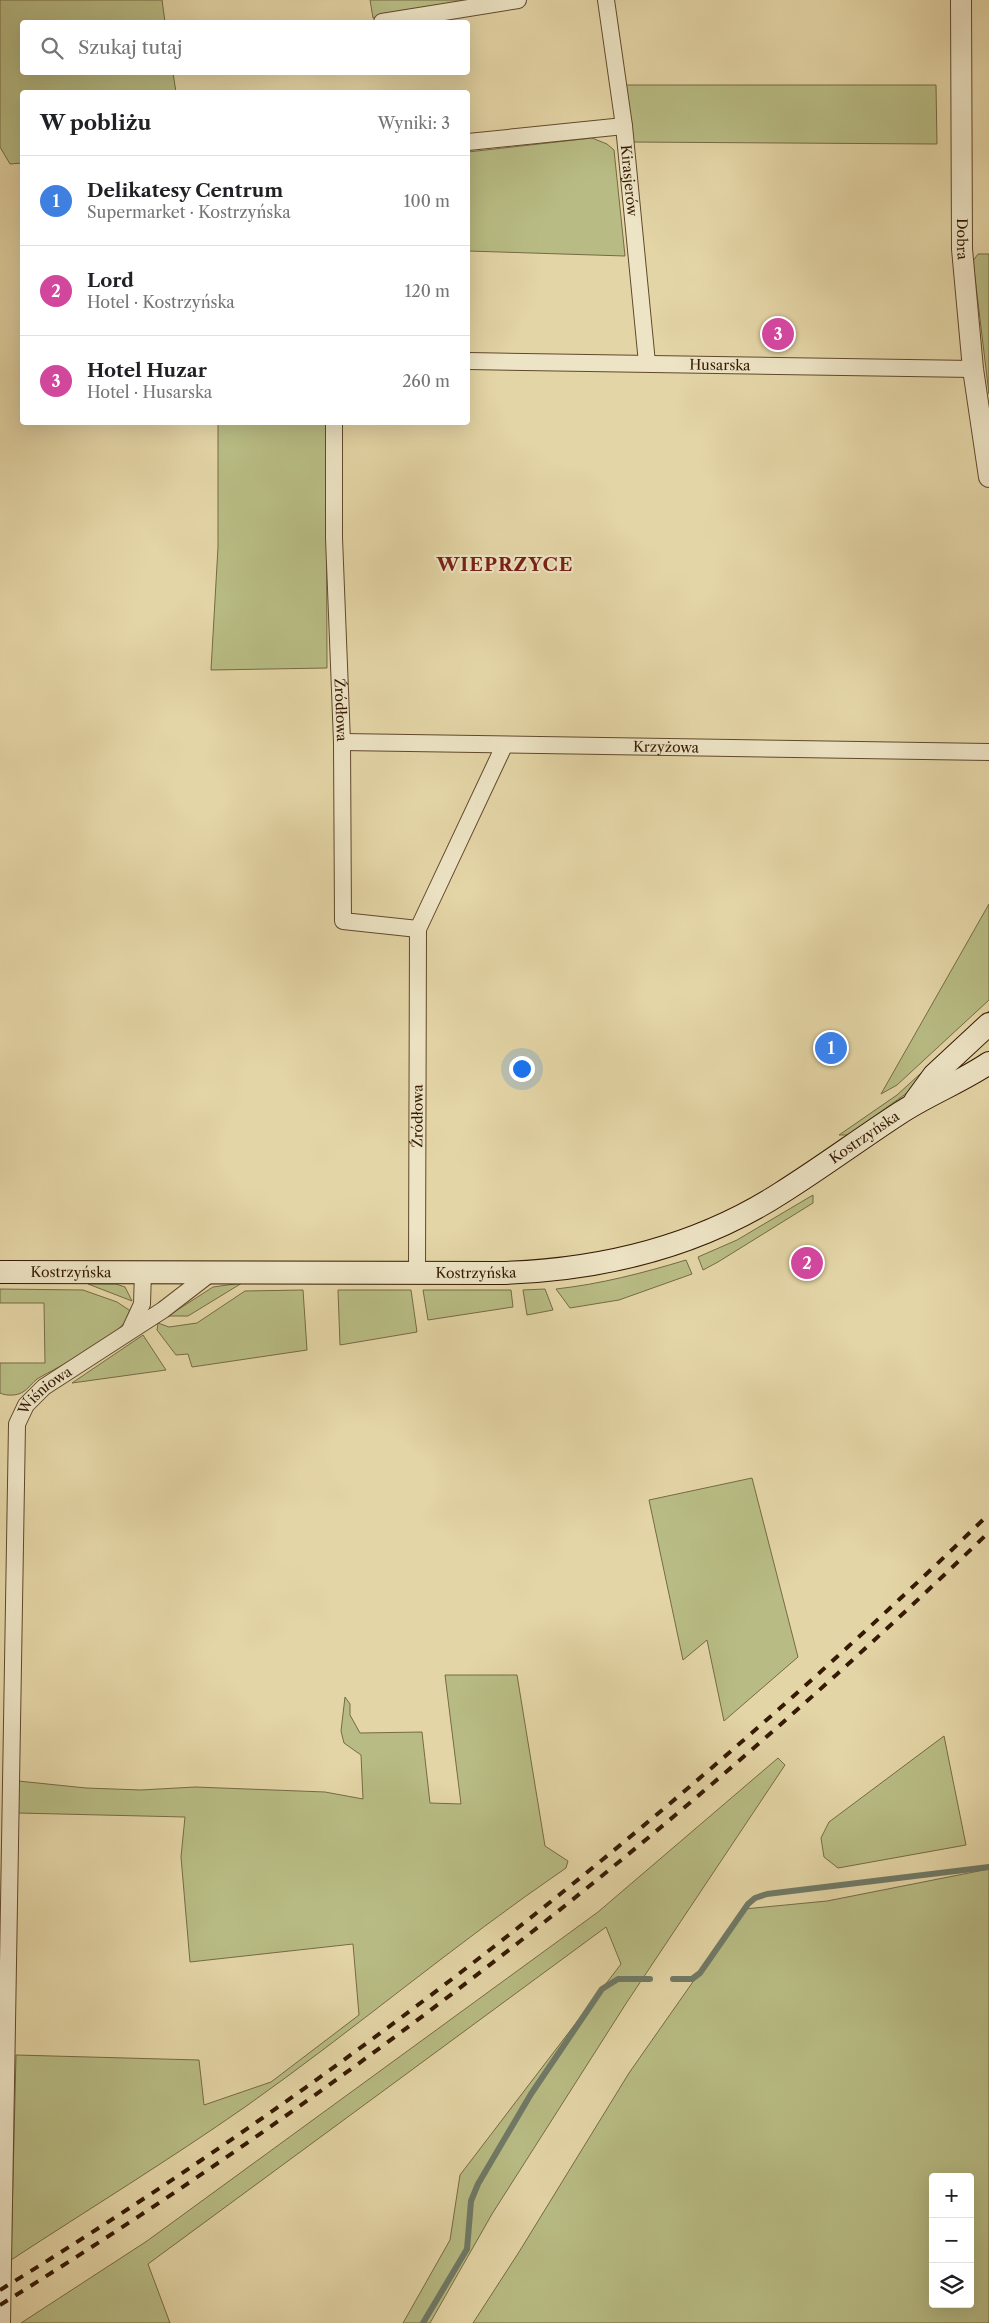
<!DOCTYPE html>
<html lang="pl">
<meta charset="utf-8">
<style>
body{margin:0;font-family:"Libre Caslon Text",serif;background:#f6f6f6;color:#202124}
.controls{position:absolute;right:15px;bottom:15px;display:grid;overflow:hidden;border-radius:5px;box-shadow:0 5px 20px #0002}
.controls button{width:45px;height:45px;display:grid;place-items:center;padding:0;border:0;border-bottom:1px solid #e0e0e0;background:#fff;color:#202124;font:25px sans-serif}
.you{position:absolute;left:521px;top:1068px;width:18px;height:18px;margin:-12px;border:4px solid #fff;border-radius:50%;background:#1a73e8;box-shadow:0 0 0 8px #1a73e833}
.badge{display:grid;place-items:center;width:32px;height:32px;border-radius:50%;background:#111827;color:#fff;font-size:16px;font-weight:700}
.pin{position:absolute;translate:-50% -50%;border:2px solid #fff;box-shadow:0 1px 5px #0006}
.list{margin:0;padding:0;list-style:none}
h2{display:flex;justify-content:space-between;align-items:center;height:65px;margin:0;padding:0 20px;font-size:21px}
h2 small{font-size:16px;font-weight:400;color:#757577}
.list li{display:grid;grid-template-columns:32px 1fr auto;gap:15px;align-items:center;box-sizing:border-box;height:90px;padding:0 20px;border-top:1px solid #e0e0e0}
.list b{display:block;font-size:19px;white-space:nowrap}
.list p{margin:0;font-size:16px;white-space:nowrap;color:#757577}
.list em{font-size:16px;font-style:normal;color:#757577}
.icon{flex:none;width:28px;height:28px;fill:none;stroke:currentColor;stroke-width:2;stroke-linecap:round;stroke-linejoin:round}
.map{position:relative;flex:none;width:989px;height:2323px;overflow:hidden}
.search{position:absolute;background:#fff;box-shadow:0 5px 20px #0002;left:20px;top:20px;width:450px;height:55px;display:flex;align-items:center;gap:12px;box-sizing:border-box;padding:0 18px;border-radius:5px;color:#757577;font-size:19px}
.panel{position:absolute;background:#fff;box-shadow:0 5px 20px #0002;left:20px;top:90px;width:450px;height:335px;border-radius:5px}
.map>svg:first-child{display:block}
.green{fill:#b8bc84;stroke:#766a44;fill-rule:evenodd}
.lines{fill:none;stroke-linecap:round;stroke-linejoin:round}
.stream{stroke:#6f7966;stroke-width:6}
.minor-casing{stroke:#61482c;stroke-width:18}
.tertiary-casing{stroke:#61482c;stroke-width:22}
.secondary-casing{stroke:#351903;stroke-width:24}
.minor{stroke:#ede4c5;stroke-width:16}
.tertiary{stroke:#ede4c5;stroke-width:20}
.secondary{stroke:#ede4c5;stroke-width:22}
.rail{stroke:#351903;stroke-width:4;stroke-dasharray:9 9;stroke-linecap:butt}
.labels{text-anchor:middle;stroke-width:4.5;stroke-linejoin:round;paint-order:stroke}
.street-label{font-size:14px;fill:#351903;stroke:#ede4c5}
.district-label{font-size:19px;font-weight:bold;letter-spacing:1px;fill:#7a1f14;stroke:#ede4c5}
</style>
<div class="map">
<svg width="989" height="2323" viewBox="0 0 989 2323">
<rect width="100%" height="100%" fill="#e4d5a6"/>
<filter id="stains"><feTurbulence type="fractalNoise" baseFrequency=".004" numOctaves="4"/><feColorMatrix values="0 0 0 0 .2 0 0 0 0 .09 0 0 0 0 .02 0 0 0 .5 -.17"/></filter>
<radialGradient id="worn" r=".72"><stop offset=".6" stop-color="#630" stop-opacity="0"/><stop offset="1" stop-color="#630" stop-opacity=".3"/></radialGradient>
<!-- green -->
<g class="green">
<path d="M 0,0 L 162,0 L 165,22 L 22,22 L 22,72 L 173,73 L 176,92 L 22,92 L 22,163 L 10,164 L 0,147 Z"/>
<path d="M 370,0 L 487,0 L 373,18 Z"/>
<path d="M 625,85 L 936,85 L 937,144 L 631,142 Z"/>
<path d="M 592,138 L 607,144 L 614,150 L 625,256 L 468,251 L 468,152 Z"/>
<path d="M 978,254 L 989,254 L 989,394 L 973,261 Z"/>
<path d="M 218,423 L 326,423 L 327,668 L 211,670 L 218,547 Z"/>
<path d="M 989,904 L 989,1000 L 897,1085 L 881,1094 Z"/>
<path d="M 989,1011 L 989,1017 L 907,1093 L 848,1135 L 839,1135 L 897,1095 Z"/>
<path d="M 813,1195 L 813,1203 L 718,1262 L 703,1270 L 698,1257 L 737,1240 Z"/>
<path d="M 686,1260 L 692,1274 L 619,1300 L 570,1308 L 556,1289 C 601,1284 643,1273 686,1260 Z"/>
<path d="M 242,1283 L 188,1316 L 168,1316 L 213,1287 Z"/>
<path d="M 88,1284 L 116,1284 L 125,1287 L 132,1301 Z"/>
<path d="M 0,1289 L 83,1290 L 117,1302 L 132,1312 C 121,1337 61,1365 37,1379 C 32,1383 28,1389 23,1392 C 17,1396 6,1396 0,1393 L 0,1363 L 45,1363 L 44,1303 L 0,1303 Z"/>
<path d="M 545,1289 L 553,1310 L 527,1315 L 523,1290 Z"/>
<path d="M 303,1290 L 307,1350 L 192,1367 L 188,1354 L 176,1355 L 157,1330 L 158,1323 L 169,1327 L 197,1323 L 245,1291 Z"/>
<path d="M 338,1290 L 411,1290 L 417,1332 L 340,1345 Z"/>
<path d="M 423,1290 L 511,1290 L 513,1307 L 428,1320 Z"/>
<path d="M 143,1335 L 166,1370 L 72,1383 Z"/>
<path d="M 752,1478 L 798,1657 L 724,1721 L 707,1640 L 683,1660 L 649,1500 Z"/>
<path d="M 445,1675 L 517,1675 L 545,1846 L 568,1861 L 566,1868 C 456,1943 354,2030 245,2107 C 169,2160 89,2209 11,2260 L 16,2055 L 199,2060 L 204,2105 L 271,2082 L 359,2015 L 353,1944 L 190,1962 L 181,1857 L 185,1817 L 18,1813 L 18,1781 L 86,1788 L 141,1790 L 195,1787 L 325,1792 L 363,1799 L 361,1755 L 344,1743 L 341,1731 L 345,1697 L 350,1704 L 350,1715 L 360,1733 L 422,1732 L 430,1803 L 461,1804 Z"/>
<path d="M 944,1736 L 966,1845 L 838,1868 L 824,1857 L 821,1838 L 829,1822 Z"/>
<path d="M 778,1758 L 785,1765 L 627,2002 L 492,2214 L 430,2323 L 403,2323 L 450,2240 L 460,2175 L 621,1964 L 606,1927 L 148,2264 L 170,2323 L 21,2323 L 147,2241 L 598,1912 Z"/>
<path d="M 989,1869 L 989,2323 L 473,2323 L 519,2252 L 629,2073 L 744,1909 L 827,1901 ZM 933,2177 L 970,2177 L 970,2304 L 933,2304 Z"/>
</g>
<g class="lines">
<!-- stream -->
<g class="stream">
<path d="M 673,1979 L 692,1979 L 700,1973 L 748,1904 L 755,1898 L 767,1894 L 989,1867"/>
<path d="M 423,2323 L 467,2249 L 471,2201 L 478,2184 L 531,2094 L 602,1989 L 618,1979 L 650,1979"/>
</g>
<defs>
<g id="minor">
<path id="s1" d="M 606,0 L 624,126 L 647,363"/>
<path d="M 382,22 L 518,0"/>
<path d="M 468,142 L 624,126"/>
<path id="s2" d="M 468,361 L 973,369"/>
<path id="s3" d="M 334,422 L 334,538 L 342,742 L 343,921 L 418,929"/>
<path id="s4" d="M 342,742 L 989,752"/>
<path id="s5" d="M 417,1272 L 418,929 L 504,746"/>
<path d="M 130,1330 L 142,1304 L 143,1272"/>
<path id="s6" d="M 2,2323 L 17,1424 L 26,1405 L 44,1387 L 163,1310 L 211,1273"/>
</g>
<g id="tertiary">
<path id="s7" d="M 961,0 L 962,249 L 973,369 L 989,477"/>
</g>
<g id="secondary">
<path d="M 915,1101 L 934,1075 L 989,1024"/>
<path id="s8" d="M 0,1272 L 501,1273 C 600,1270 697,1247 781,1193 C 821,1168 860,1139 900,1113 C 929,1094 961,1082 989,1063"/>
</g>
</defs>
<!-- minor casing -->
<use href="#minor" class="minor-casing"/>
<!-- tertiary casing -->
<use href="#tertiary" class="tertiary-casing"/>
<!-- secondary casing -->
<use href="#secondary" class="secondary-casing"/>
<!-- minor -->
<use href="#minor" class="minor"/>
<!-- tertiary -->
<use href="#tertiary" class="tertiary"/>
<!-- secondary -->
<use href="#secondary" class="secondary"/>
<!-- rail -->
<g class="rail">
<path d="M 0,2290 C 358,2071 688,1806 989,1514"/>
<path d="M 0,2305 C 357,2084 687,1824 989,1532"/>
</g>
</g>
<g class="labels">
<!-- street labels -->
<g class="street-label">
<text dy="5" stroke="none"><textPath href="#s1" startOffset="182">Kirasjerów</textPath></text>
<text dy="5" stroke="none"><textPath href="#s7" startOffset="239">Dobra</textPath></text>
<text dy="5" stroke="none"><textPath href="#s2" startOffset="252">Husarska</textPath></text>
<text dy="5" stroke="none"><textPath href="#s3" startOffset="288">Źródłowa</textPath></text>
<text dy="5" stroke="none"><textPath href="#s4" startOffset="324">Krzyżowa</textPath></text>
<text dy="5" stroke="none"><textPath href="#s5" startOffset="156">Źródłowa</textPath></text>
<text dy="5" stroke="none"><textPath href="#s8" startOffset="896">Kostrzyńska</textPath></text>
<text dy="5" stroke="none"><textPath href="#s8" startOffset="71">Kostrzyńska</textPath></text>
<text dy="5" stroke="none"><textPath href="#s8" startOffset="476">Kostrzyńska</textPath></text>
<text dy="5" stroke="none"><textPath href="#s6" startOffset="944">Wiśniowa</textPath></text>
</g>
<!-- district labels -->
<g class="district-label">
<text x="505" y="571">WIEPRZYCE</text>
</g>
</g>
<rect width="100%" height="100%" filter="url(#stains)"/>
<rect width="100%" height="100%" fill="url(#worn)"/>
</svg>
<div class="controls">
<button>+</button>
<button>−</button>
<button><svg class="icon" aria-label="layers" viewBox="0 0 24 24"><path d="M12 4l9 5-9 5-9-5zM3 14l9 5 9-5"/></svg></button>
</div>
<div class="you"></div>
<div class="pin badge" style="left:831px;top:1048px;background:#3f7fe0">1</div>
<div class="pin badge" style="left:807px;top:1263px;background:#d1479c">2</div>
<div class="pin badge" style="left:778px;top:334px;background:#d1479c">3</div>
<div class="search"><svg class="icon" aria-label="search" viewBox="0 0 24 24"><circle cx="10" cy="10" r="6"/><path d="M15 15l6 6"/></svg>Szukaj tutaj</div>
<section class="panel">
<h2>W pobliżu<small>Wyniki: 3</small></h2>
<ul class="list">
<li><span class="badge" style="background:#3f7fe0">1</span><div><b>Delikatesy Centrum</b><p>Supermarket · Kostrzyńska</p></div><em>100 m</em></li>
<li><span class="badge" style="background:#d1479c">2</span><div><b>Lord</b><p>Hotel · Kostrzyńska</p></div><em>120 m</em></li>
<li><span class="badge" style="background:#d1479c">3</span><div><b>Hotel Huzar</b><p>Hotel · Husarska</p></div><em>260 m</em></li>
</ul>
</section>
</div>
